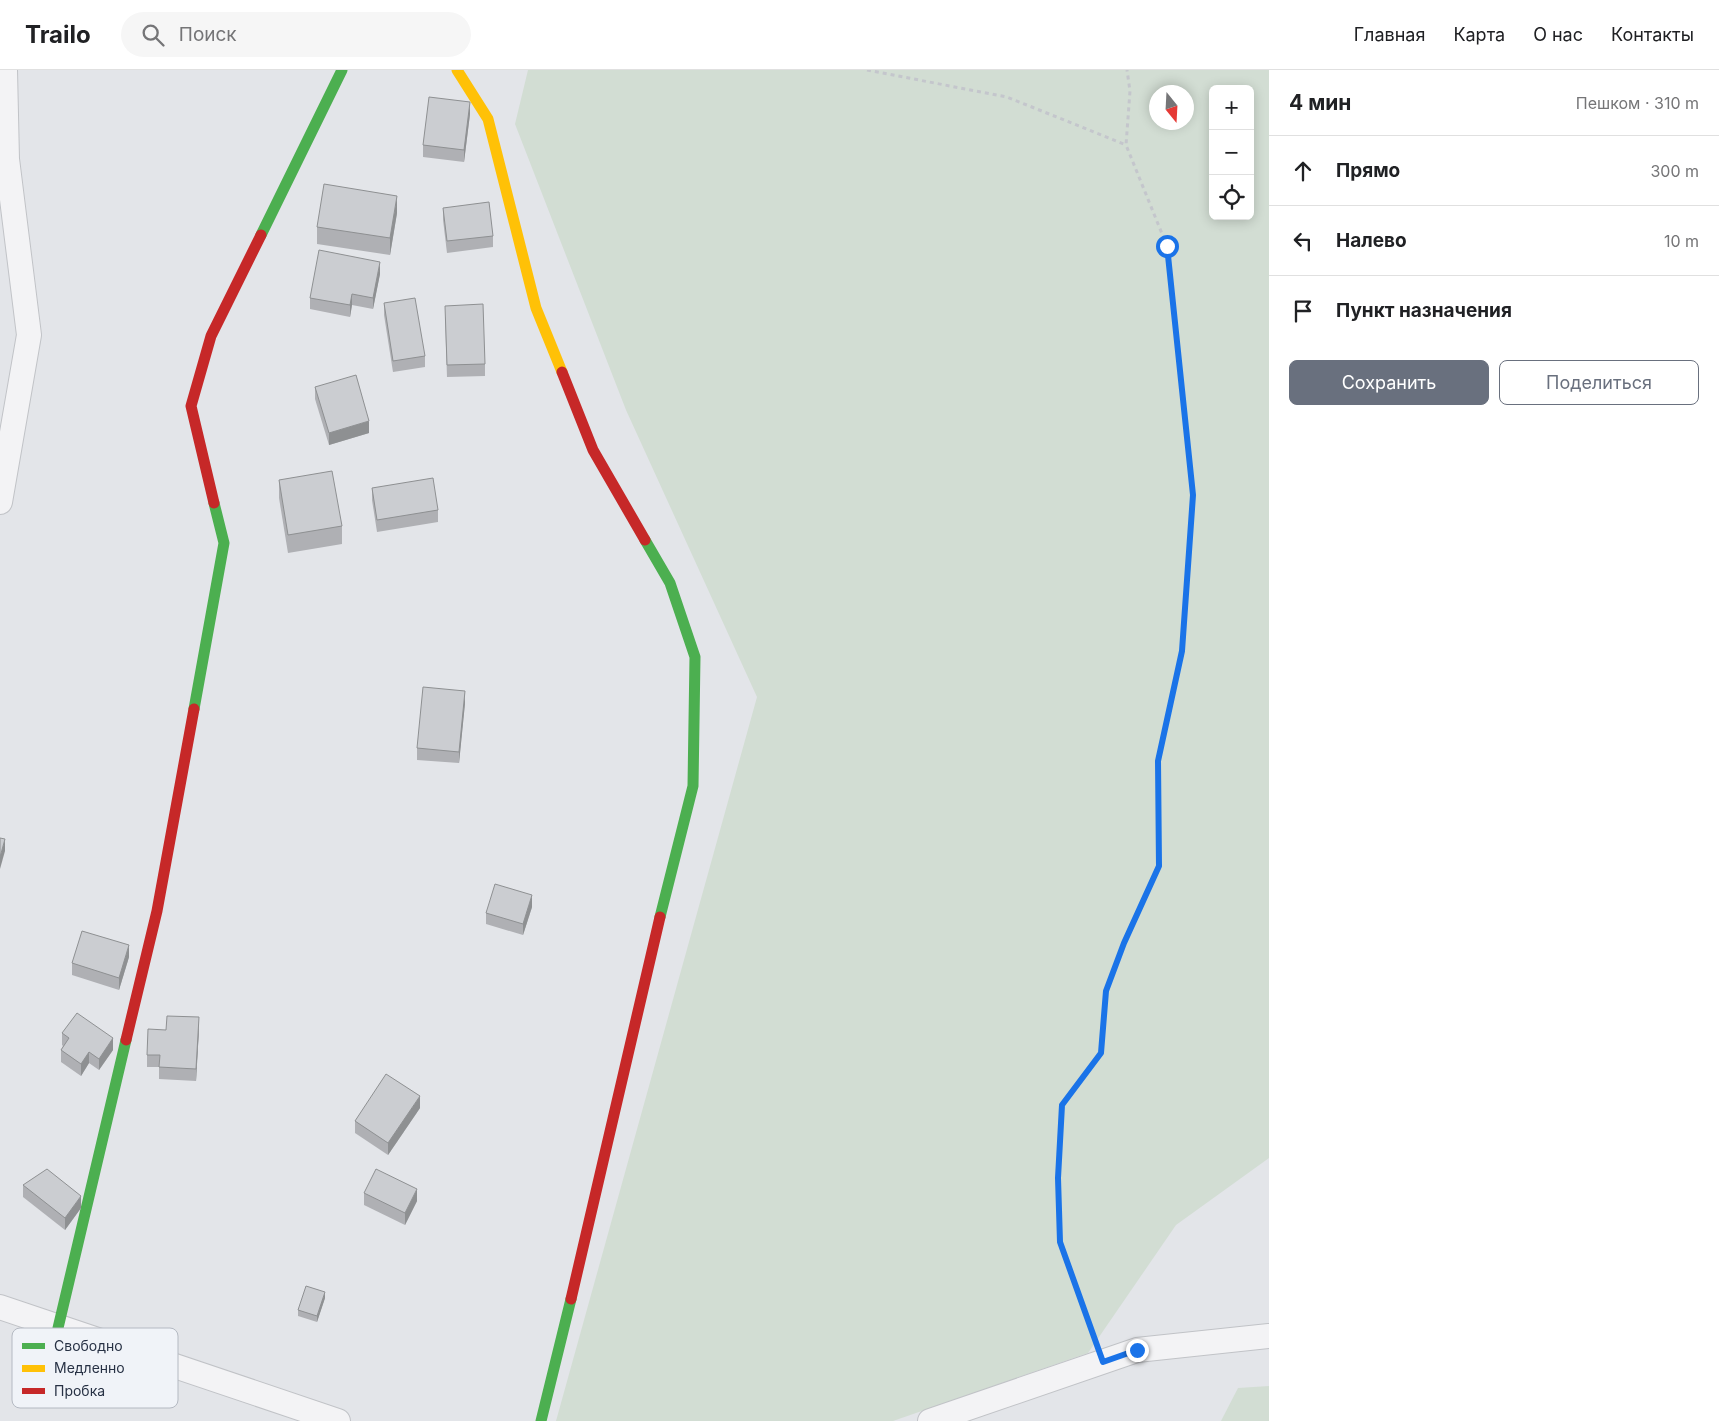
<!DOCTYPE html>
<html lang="ru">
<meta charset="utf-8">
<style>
body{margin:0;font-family:Inter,sans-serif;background:#f6f6f6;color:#202124}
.controls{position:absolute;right:15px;top:15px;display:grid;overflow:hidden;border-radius:8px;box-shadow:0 2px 12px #0003}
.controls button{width:45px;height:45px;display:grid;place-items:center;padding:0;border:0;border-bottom:1px solid #e0e0e0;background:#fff;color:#202124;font:25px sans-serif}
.compass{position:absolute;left:1149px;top:15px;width:45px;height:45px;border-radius:50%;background:#fff;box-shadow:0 2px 12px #0003;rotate:162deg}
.stop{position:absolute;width:15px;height:15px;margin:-11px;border:4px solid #1a73e8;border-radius:50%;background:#fff}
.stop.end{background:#1a73e8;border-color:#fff;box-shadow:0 1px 5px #0008}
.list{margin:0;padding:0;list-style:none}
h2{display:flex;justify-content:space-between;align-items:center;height:65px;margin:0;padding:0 20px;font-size:21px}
h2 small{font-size:16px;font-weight:400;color:#757577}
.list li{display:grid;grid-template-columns:32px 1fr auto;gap:15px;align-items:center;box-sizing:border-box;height:70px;padding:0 20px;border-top:1px solid #e0e0e0}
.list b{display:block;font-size:19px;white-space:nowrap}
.list em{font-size:16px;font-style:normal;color:#757577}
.actions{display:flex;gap:10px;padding:15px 20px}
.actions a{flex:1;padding:11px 0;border:1px solid #69707e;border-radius:8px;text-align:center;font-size:18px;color:#69707e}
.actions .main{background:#69707e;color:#fff}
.icon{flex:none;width:28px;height:28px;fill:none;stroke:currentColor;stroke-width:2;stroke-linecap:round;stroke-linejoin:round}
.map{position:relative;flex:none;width:1269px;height:1351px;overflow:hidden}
header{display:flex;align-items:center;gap:30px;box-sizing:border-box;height:70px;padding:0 25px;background:#fff;border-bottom:1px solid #e0e0e0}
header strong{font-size:24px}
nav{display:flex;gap:28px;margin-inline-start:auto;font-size:18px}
.search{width:350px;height:45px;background:#f6f6f6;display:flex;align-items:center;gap:12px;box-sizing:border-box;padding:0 18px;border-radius:28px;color:#757577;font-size:19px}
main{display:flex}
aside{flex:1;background:#fff}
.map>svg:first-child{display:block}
.green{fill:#d2ddd3;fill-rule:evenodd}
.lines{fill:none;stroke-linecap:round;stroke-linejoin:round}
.street-casing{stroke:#c1c3c7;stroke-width:26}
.path{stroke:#c4c6cc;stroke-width:3;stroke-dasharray:4 4;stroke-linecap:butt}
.street{stroke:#f3f3f5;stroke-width:24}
.fast{stroke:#4caf50;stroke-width:11}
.slow{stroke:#ffc107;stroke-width:11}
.jam{stroke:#c62828;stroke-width:11}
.wall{fill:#afb0b4}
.shaded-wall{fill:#8e9092}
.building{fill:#cbcdd1;stroke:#8e9092}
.route{stroke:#1a73e8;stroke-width:6}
.key{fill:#f0f3f8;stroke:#b4b9c2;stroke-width:1}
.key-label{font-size:14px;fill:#273144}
</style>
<header>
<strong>Trailo</strong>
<div class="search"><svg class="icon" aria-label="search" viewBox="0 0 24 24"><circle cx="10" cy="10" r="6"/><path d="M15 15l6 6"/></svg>Поиск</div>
<nav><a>Главная</a><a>Карта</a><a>О нас</a><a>Контакты</a></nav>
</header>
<main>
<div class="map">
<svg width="1269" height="1351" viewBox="0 0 1269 1351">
<rect width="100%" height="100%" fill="#e3e5e9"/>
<!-- green -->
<g class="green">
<path d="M 528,0 L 1269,0 L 1269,1088 L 1176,1155 L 1088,1283 L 893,1351 L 556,1351 L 757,627 L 626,340 L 515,54 ZM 1213,19 L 1250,19 L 1250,146 L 1213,146 ZM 1156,22 L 1186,22 L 1186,52 L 1156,52 Z"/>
<path d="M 1269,1316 L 1269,1351 L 1221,1351 L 1238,1318 Z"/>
</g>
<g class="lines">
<defs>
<g id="street">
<path d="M 0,432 L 29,265 L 7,89 L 5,0"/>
<path d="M 0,1237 L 338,1351"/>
<path d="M 930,1351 L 1137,1280 L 1269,1266"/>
</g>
</defs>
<!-- street casing -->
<use href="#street" class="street-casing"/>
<!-- path -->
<g class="path">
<path d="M 867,0 L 1007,27 L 1126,75"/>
<path d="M 1095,1270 L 1060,1172 L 1057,1108 L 1061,1035 L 1101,983 L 1106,921 L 1124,873 L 1159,796 L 1158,691 L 1182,581 L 1193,425 L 1167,176 L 1126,75 L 1130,21 L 1127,0"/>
</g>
<!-- street -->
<use href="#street" class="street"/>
<!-- fast -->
<g class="fast">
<path d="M 261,165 L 342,0"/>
<path d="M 645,470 L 670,513 L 695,587 L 693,716 L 660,847"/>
<path d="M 194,639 L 224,473 L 214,433"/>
<path d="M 58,1258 L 126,970"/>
<path d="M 541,1351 L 571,1229"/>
</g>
<!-- slow -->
<path class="slow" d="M 457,0 L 488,49 L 536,238 L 562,302"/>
<!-- jam -->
<g class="jam">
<path d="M 562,302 L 593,380 L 645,470"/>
<path d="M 214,433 L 191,336 L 211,266 L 261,165"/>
<path d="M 126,970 L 157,841 L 194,639"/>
<path d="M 571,1229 L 660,847"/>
</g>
</g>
<!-- wall -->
<g class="wall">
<path d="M 470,44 L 464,92 L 423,87 L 423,75 Z"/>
<path d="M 443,138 L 493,166 L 493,177 L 447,183 L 443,150 Z"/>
<path d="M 397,143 L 390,185 L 317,174 L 317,157 Z"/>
<path d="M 380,204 L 373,239 L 352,235 L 350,247 L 310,239 L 310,228 Z"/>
<path d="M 384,233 L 425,286 L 425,297 L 393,302 L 384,245 Z"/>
<path d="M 445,247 L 485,294 L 485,306 L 447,307 Z"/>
<path d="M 315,317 L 369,363 L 329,375 L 315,329 Z"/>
<path d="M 279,410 L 342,456 L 342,474 L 288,483 L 279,428 Z"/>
<path d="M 372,418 L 438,440 L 438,452 L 377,462 L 372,430 Z"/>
<path d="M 465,633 L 459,693 L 417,690 L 417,678 Z"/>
<path d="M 532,837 L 523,865 L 486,854 L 486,843 Z"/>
<path d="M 129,887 L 119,920 L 72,905 L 72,893 Z"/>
<path d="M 199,959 L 196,1011 L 159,1009 L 159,997 L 147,997 L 147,985 L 166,960 Z"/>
<path d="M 62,963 L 113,980 L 99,1000 L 89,993 L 81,1006 L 61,992 L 61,980 L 63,976 L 62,975 Z"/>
<path d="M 420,1038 L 388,1085 L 355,1063 L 355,1051 Z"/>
<path d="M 23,1115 L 81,1138 L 65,1160 L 23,1127 Z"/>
<path d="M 364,1123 L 417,1131 L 405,1155 L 364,1135 Z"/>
<path d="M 325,1228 L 317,1252 L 298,1246 L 298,1240 Z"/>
</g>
<!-- shaded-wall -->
<g class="shaded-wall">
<path d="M 470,32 L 470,44 L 464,92 L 464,80 Z"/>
<path d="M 397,126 L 397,143 L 390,185 L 390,168 Z"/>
<path d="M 380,192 L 380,204 L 373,239 L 373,228 Z"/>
<path d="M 352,224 L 352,235 L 350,247 L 350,235 Z"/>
<path d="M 369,351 L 369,363 L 329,375 L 329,363 Z"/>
<path d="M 465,621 L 465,633 L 459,693 L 459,682 Z"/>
<path d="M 5,769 L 5,781 L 0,799 L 0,787 Z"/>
<path d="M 532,825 L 532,837 L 523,865 L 523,854 Z"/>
<path d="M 129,875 L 129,887 L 119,920 L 119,908 Z"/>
<path d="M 199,947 L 199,959 L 196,1011 L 196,999 Z"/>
<path d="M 113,968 L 113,980 L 99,1000 L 99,989 Z"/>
<path d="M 89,982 L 89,993 L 81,1006 L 81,994 Z"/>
<path d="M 420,1026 L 420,1038 L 388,1085 L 388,1073 Z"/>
<path d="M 417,1119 L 417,1131 L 405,1155 L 405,1143 Z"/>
<path d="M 81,1126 L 81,1138 L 65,1160 L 65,1148 Z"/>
<path d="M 325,1222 L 325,1228 L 317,1252 L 317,1246 Z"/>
</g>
<!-- building -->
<g class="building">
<path d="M 429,27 L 470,32 L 464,80 L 423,75 Z"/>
<path d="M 324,114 L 397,126 L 390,168 L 317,157 Z"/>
<path d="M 489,132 L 493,166 L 447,171 L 443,138 Z"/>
<path d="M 319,180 L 380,192 L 373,228 L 352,224 L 350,235 L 310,228 Z"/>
<path d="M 415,228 L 425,286 L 393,291 L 384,233 Z"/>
<path d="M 483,234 L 485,294 L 447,295 L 445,236 Z"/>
<path d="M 356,305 L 369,351 L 329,363 L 315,317 Z"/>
<path d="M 332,401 L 342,456 L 288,465 L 279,410 Z"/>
<path d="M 433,408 L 438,440 L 377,450 L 372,418 Z"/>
<path d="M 423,617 L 465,621 L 459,682 L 417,678 Z"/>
<path d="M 0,768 L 5,769 L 0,787 Z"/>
<path d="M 495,814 L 532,825 L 523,854 L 486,843 Z"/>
<path d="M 82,861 L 129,875 L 119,908 L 72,893 Z"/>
<path d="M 77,943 L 113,968 L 99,989 L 89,982 L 81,994 L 61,980 L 69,968 L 62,963 Z"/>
<path d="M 167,946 L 199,947 L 196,999 L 159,997 L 160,985 L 147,985 L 148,959 L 166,960 Z"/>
<path d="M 386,1004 L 420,1026 L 388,1073 L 355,1051 Z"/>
<path d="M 47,1099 L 81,1126 L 65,1148 L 23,1115 Z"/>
<path d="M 376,1099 L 417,1119 L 405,1143 L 364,1123 Z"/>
<path d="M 306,1216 L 325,1222 L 317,1246 L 298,1240 Z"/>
</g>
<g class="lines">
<!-- route -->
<path class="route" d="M 1137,1280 L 1103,1292 L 1060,1172 L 1058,1108 L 1062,1035 L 1101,983 L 1106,921 L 1124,873 L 1159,796 L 1158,691 L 1182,581 L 1193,425 L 1167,176"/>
</g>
<!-- legend -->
<rect x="12" y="1258" width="166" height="80" rx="8" class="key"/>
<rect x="22" y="1273" width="23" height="6" fill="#4caf50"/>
<rect x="22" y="1295" width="23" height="7" fill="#ffc107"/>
<rect x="22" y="1318" width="23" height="6" fill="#c62828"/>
<g class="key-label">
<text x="54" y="1281">Свободно</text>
<text x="54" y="1303">Медленно</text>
<text x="54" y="1326">Пробка</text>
</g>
</svg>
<div class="controls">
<button>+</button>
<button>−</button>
<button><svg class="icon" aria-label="locate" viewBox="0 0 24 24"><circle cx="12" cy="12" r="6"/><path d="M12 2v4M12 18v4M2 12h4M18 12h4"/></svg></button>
</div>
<svg class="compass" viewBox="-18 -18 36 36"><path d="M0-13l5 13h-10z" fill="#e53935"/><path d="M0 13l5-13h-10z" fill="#757577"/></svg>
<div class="stop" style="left:1167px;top:176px"></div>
<div class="stop end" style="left:1137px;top:1280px"></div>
</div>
<aside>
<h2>4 мин<small>Пешком · 310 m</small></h2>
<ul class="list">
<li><svg class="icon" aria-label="ahead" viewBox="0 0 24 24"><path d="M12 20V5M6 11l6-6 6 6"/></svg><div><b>Прямо</b></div><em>300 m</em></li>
<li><svg class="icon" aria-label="left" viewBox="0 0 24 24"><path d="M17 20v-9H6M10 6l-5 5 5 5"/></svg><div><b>Налево</b></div><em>10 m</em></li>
<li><svg class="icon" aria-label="arrive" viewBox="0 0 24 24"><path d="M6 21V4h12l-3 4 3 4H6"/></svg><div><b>Пункт назначения</b></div></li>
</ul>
<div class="actions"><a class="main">Сохранить</a><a>Поделиться</a></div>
</aside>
</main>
